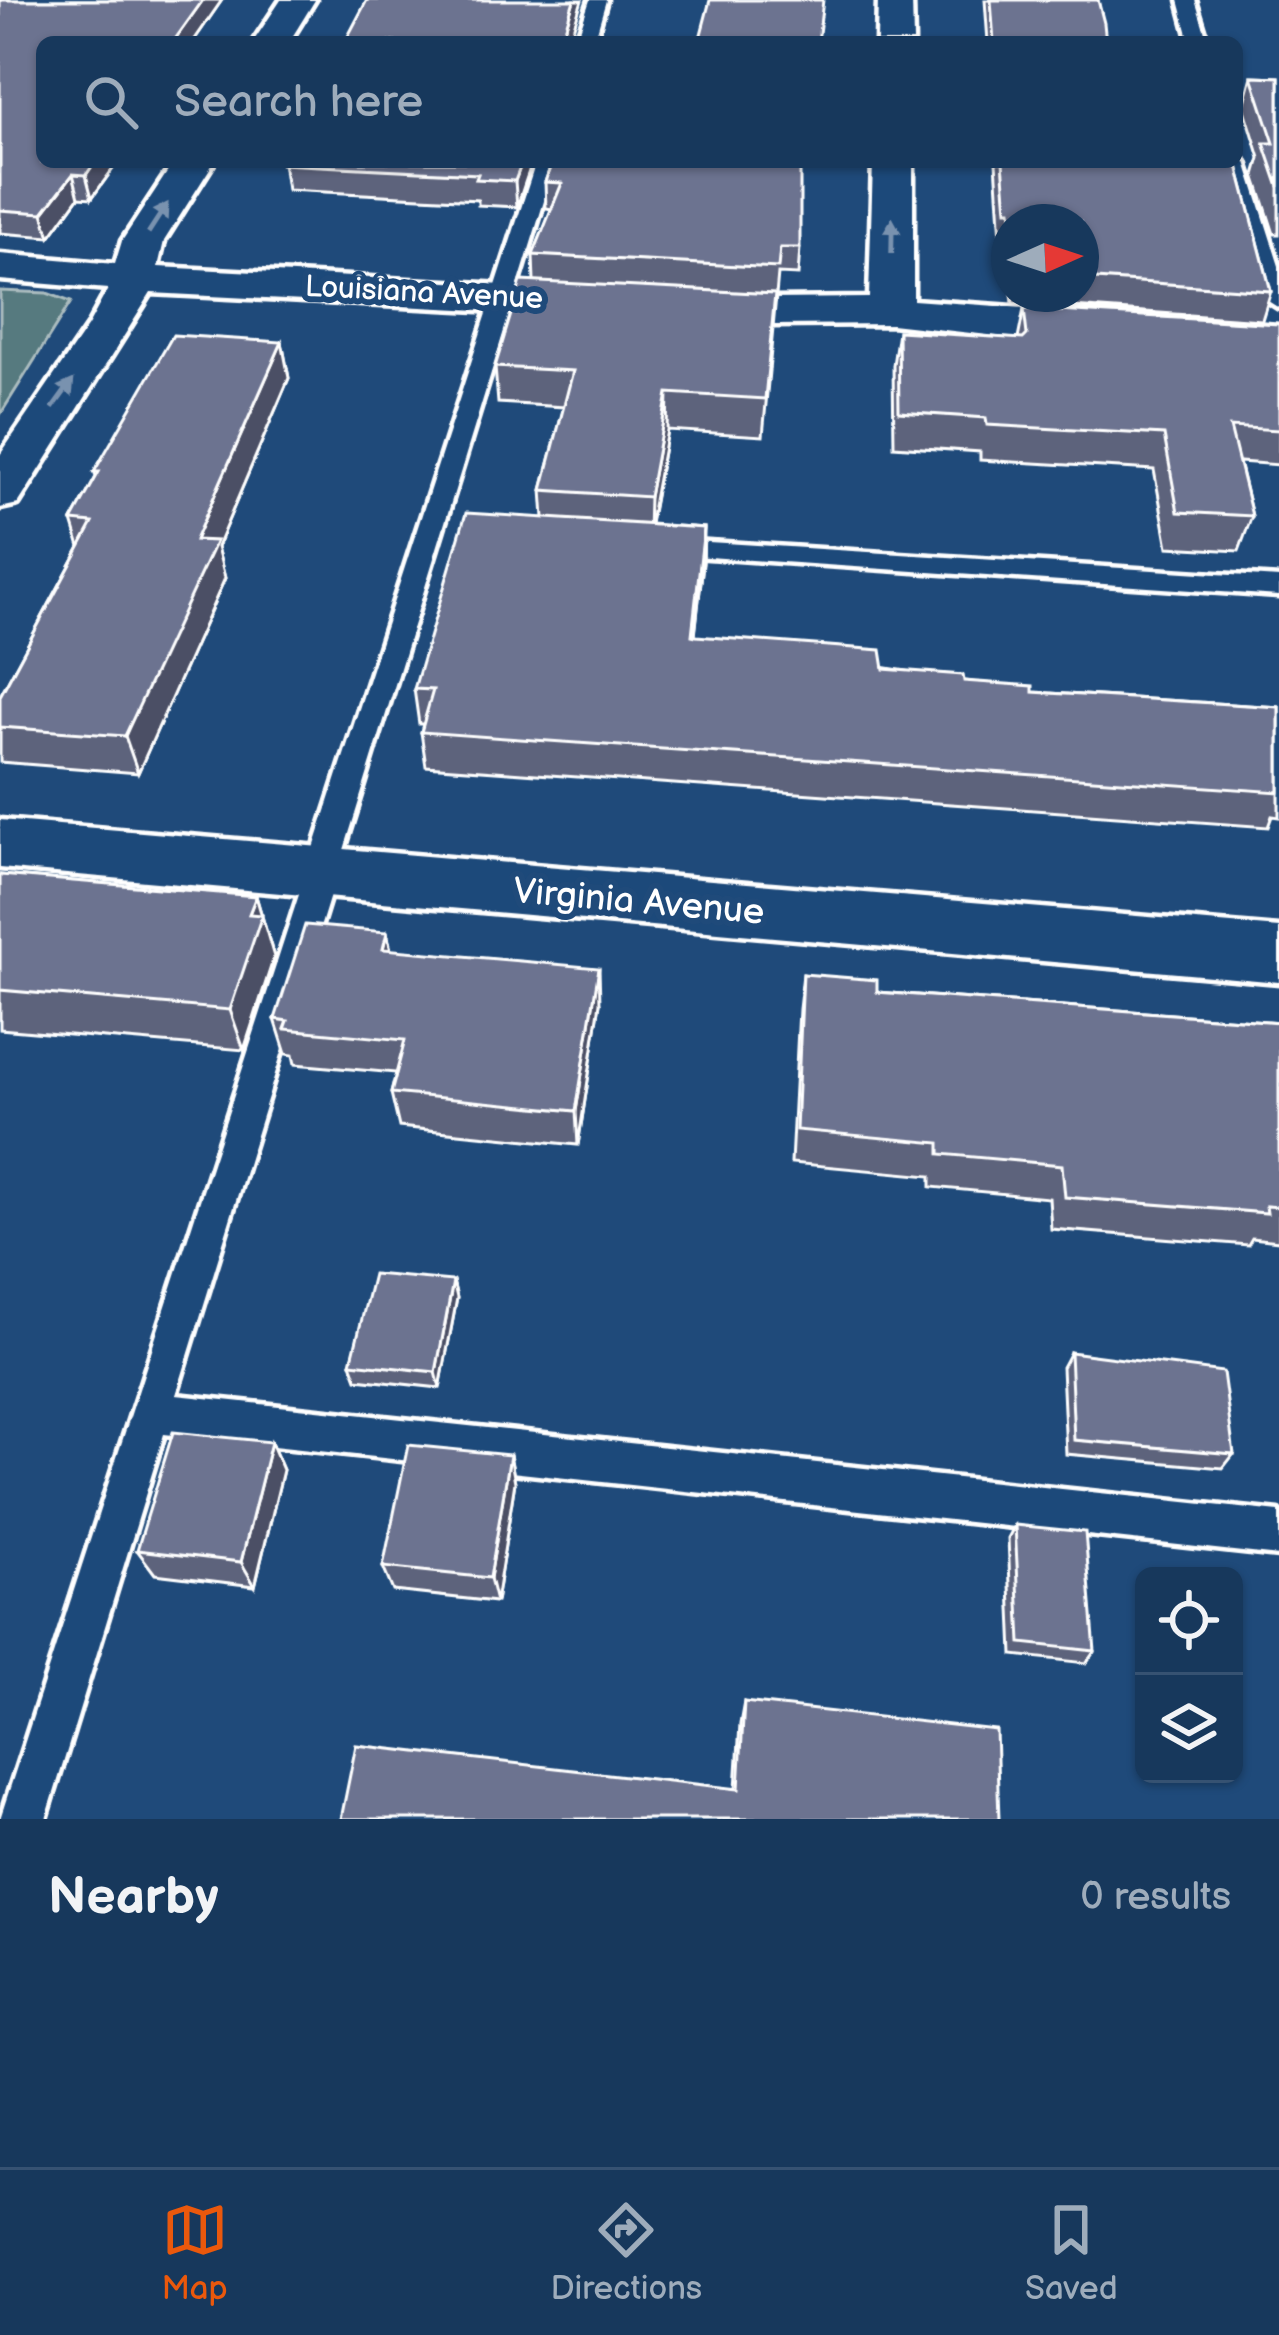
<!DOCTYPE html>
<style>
body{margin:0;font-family:"Balsamiq Sans",sans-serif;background:#203f62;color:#f1f3f6}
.controls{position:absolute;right:36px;bottom:36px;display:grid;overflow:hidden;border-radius:18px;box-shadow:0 3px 9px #0004}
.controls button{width:108px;height:108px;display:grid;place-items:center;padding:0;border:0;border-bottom:3px solid #365272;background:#17385c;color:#f1f3f6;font:60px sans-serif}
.compass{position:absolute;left:991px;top:204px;width:108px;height:108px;border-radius:50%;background:#17385c;box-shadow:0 3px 9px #0004;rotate:87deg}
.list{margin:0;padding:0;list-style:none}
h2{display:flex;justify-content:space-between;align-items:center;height:156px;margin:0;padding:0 48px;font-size:51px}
h2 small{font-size:39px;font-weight:400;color:#9eacbb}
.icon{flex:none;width:66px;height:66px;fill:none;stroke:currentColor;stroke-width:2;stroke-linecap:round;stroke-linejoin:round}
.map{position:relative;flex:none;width:1279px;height:1819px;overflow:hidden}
.search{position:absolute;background:#17385c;box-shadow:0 3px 9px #0004;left:36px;right:36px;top:36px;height:132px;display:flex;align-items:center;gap:30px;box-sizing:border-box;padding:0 42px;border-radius:18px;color:#9eacbb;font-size:45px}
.sheet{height:348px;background:#17385c}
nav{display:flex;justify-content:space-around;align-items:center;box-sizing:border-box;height:168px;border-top:3px solid #365272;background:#17385c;font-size:33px;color:#9eacbb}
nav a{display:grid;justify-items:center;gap:6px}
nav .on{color:#ea580c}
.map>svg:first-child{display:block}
.green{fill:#577a7f;stroke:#abbcbf;stroke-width:3}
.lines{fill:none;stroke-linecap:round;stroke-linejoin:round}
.lane-casing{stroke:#fff;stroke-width:9}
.street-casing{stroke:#fff;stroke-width:9}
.lane{fill:#1f4a7a;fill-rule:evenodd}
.street{fill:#1f4a7a;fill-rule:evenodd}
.wall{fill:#5d637c;stroke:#fff;stroke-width:3}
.shaded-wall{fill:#4c5065;stroke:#fff;stroke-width:3}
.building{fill:#6c7390;stroke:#fff;stroke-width:3}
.oneway{fill:#7992af}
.labels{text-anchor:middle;stroke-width:12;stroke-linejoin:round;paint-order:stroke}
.far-street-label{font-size:30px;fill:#fff;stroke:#1f4a7a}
.street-label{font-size:36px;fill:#fff;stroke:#1f4a7a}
</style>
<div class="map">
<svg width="1279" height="1819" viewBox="0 0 1279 1819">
<rect width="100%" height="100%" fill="#1f4a7a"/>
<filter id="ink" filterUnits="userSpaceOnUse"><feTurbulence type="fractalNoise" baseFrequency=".00833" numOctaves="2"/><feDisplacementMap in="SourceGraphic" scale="24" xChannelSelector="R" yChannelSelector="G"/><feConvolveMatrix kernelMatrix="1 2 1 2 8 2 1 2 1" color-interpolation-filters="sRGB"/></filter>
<g filter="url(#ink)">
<!-- green -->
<path class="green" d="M 0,291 L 47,293 L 71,302 L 0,415 Z"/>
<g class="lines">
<defs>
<g id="lane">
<path d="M 590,0 L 606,0 L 594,42 L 576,42 Z"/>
<path d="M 1179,0 L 1195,0 L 1208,42 L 1190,42 Z"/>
<path d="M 1237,156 L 1246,162 L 1279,266 L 1279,308 L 1268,301 L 1226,162 L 1237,162 Z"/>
<path d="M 536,162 L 556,162 L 176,1395 L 1279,1512 L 1279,1556 L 164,1434 L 46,1819 L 0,1819 Z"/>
<path d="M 660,539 L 1279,578 L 1279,596 L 651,553 L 647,547 Z"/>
</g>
<g id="street">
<path d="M 281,0 L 315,0 L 289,42 L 253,42 Z"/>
<path d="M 878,0 L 912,0 L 913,42 L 877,42 Z"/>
<path d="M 174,162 L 214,162 L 164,241 L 158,267 L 772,299 L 869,298 L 873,162 L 913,162 L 913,300 L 1279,326 L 1279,354 L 1024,339 L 891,324 L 772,325 L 151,293 L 18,504 L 0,508 L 0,455 L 88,326 L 108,289 L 0,280 L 0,254 L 115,264 L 122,241 Z"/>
<path d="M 0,820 L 1279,928 L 1279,982 L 0,868 Z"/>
</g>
</defs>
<!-- lane casing -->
<use href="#lane" class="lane-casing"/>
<!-- street casing -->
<use href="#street" class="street-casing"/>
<!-- lane -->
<use href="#lane" class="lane"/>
<!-- street -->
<use href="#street" class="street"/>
</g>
<!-- wall -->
<g class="wall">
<path d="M 0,0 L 222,0 L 193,42 L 42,42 L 118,162 L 92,198 L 79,197 L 50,237 L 0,233 Z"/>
<path d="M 985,0 L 1098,0 L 1106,42 L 988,42 Z"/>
<path d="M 1252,76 L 1279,77 L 1279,234 L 1274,234 L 1255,175 L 1260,158 L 1244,106 Z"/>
<path d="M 283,162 L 532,162 L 517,207 L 478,205 L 478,200 L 287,190 Z"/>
<path d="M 552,162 L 800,248 L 798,275 L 778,274 L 763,436 L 667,430 L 650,524 L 704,528 L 703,563 L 695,636 L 1033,692 L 1279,707 L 1279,817 L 1272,816 L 1268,827 L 426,766 L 421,732 L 423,724 L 419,724 L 414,689 L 544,518 L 542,490 L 564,407 L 498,403 L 495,367 L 534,282 L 533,255 L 552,209 L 546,208 L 545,182 Z"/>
<path d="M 996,162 L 1237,162 L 1271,291 L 1262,320 L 1013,303 L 1012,294 L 1081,294 L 1081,222 L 1009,222 L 1009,267 L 1006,239 L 1001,239 Z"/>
<path d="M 1024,309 L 1279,324 L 1279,465 L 1239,462 L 1252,516 L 1239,551 L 1168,547 L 1154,470 L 980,460 L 980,452 L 894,446 L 893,365 L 898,331 L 1018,339 Z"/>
<path d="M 282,342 L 289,378 L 217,547 L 225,578 L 138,773 L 0,762 L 0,696 L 80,547 L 72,521 L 96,477 L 94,472 Z"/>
<path d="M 0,875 L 256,896 L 274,957 L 244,1050 L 0,1029 Z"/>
<path d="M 387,932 L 391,950 L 600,1003 L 578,1145 L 399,1127 L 391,1093 L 396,1073 L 295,1064 L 293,1055 L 286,1054 L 275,1019 Z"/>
<path d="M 803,974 L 877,992 L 1279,1022 L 1279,1241 L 1252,1238 L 1248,1245 L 1051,1229 L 1049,1198 L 931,1187 L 931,1176 L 791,1163 L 799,1009 Z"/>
<path d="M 453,1281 L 457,1298 L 440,1388 L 357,1379 L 351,1363 Z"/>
<path d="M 1070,1352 L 1234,1454 L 1223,1468 L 1066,1454 L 1062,1367 Z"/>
<path d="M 271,1442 L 283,1470 L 255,1586 L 155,1574 L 137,1550 Z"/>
<path d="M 510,1455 L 515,1482 L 496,1602 L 393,1591 L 383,1567 Z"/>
<path d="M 1015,1525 L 1095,1651 L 1086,1663 L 1013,1655 L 1008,1538 Z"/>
<path d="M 744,1702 L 999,1819 L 736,1789 L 740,1724 Z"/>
</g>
<!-- shaded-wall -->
<g class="shaded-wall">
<path d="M 203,0 L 222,0 L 193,42 L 173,42 Z"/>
<path d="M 574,0 L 582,0 L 569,42 L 561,42 Z"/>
<path d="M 95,162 L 118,162 L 92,198 L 86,175 Z"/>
<path d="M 522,162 L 532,162 L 517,207 L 515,181 Z"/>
<path d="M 73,174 L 79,197 L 50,237 L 43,213 Z"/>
<path d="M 282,342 L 289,378 L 217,547 L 225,578 L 138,773 L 125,736 L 195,540 Z"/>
<path d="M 668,393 L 667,430 L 648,533 L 649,497 Z"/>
<path d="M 704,528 L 703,563 L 691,670 L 692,635 Z"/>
<path d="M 256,896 L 274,957 L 244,1050 L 230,1010 L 249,914 Z"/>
<path d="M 387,932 L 394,967 L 383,949 Z"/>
<path d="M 599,968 L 600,1003 L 578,1145 L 576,1111 Z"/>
<path d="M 453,1281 L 457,1298 L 440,1388 L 436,1372 Z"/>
<path d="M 271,1442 L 283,1470 L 255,1586 L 241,1562 Z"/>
<path d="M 510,1455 L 515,1482 L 496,1602 L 490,1578 Z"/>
</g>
<!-- building -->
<g class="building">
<path d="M 0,0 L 203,0 L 173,42 L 42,42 L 42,162 L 95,162 L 86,175 L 73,174 L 43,213 L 0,210 Z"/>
<path d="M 367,0 L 574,0 L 561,42 L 345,42 Z"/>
<path d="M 710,0 L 823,0 L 818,42 L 699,42 Z"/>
<path d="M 991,0 L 1098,0 L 1104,23 L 1106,42 L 994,42 Z"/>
<path d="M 1252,76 L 1279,77 L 1279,187 L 1264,143 L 1274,143 Z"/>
<path d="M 283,162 L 522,162 L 515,181 L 476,179 L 478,174 L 282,164 Z"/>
<path d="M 552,162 L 800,162 L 800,248 L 780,248 L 778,268 L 533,255 L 562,183 L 545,182 Z"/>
<path d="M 1003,162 L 1237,162 L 1271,291 L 1081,278 L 1081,222 L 1013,222 L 1011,210 L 1007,210 Z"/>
<path d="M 521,281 L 775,294 L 765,399 L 668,393 L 649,497 L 542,490 L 573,371 L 495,367 Z"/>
<path d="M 1024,309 L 1279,324 L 1279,430 L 1230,427 L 1252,516 L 1178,512 L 1164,435 L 987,425 L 986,418 L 899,412 L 898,331 L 1023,339 L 1027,335 Z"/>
<path d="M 173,335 L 282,342 L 195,540 L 216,541 L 125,736 L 0,727 L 0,696 L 93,523 L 72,521 L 99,472 L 94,472 Z"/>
<path d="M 466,513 L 704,528 L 692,635 L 696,636 L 881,650 L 884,669 L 963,675 L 964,681 L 1033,686 L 1033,692 L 1279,707 L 1279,792 L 421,732 L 433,690 L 414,689 Z"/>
<path d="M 0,875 L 256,896 L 249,914 L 262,915 L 230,1010 L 0,990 Z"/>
<path d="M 305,925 L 387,932 L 383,949 L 599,968 L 576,1111 L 391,1093 L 405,1040 L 285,1029 L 288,1021 L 275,1019 Z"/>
<path d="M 803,974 L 877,980 L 877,992 L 1279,1022 L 1279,1207 L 1266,1206 L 1267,1213 L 1065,1197 L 1062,1165 L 940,1154 L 940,1143 L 796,1130 Z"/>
<path d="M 373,1274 L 453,1281 L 436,1372 L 351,1363 Z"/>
<path d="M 1070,1352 L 1223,1372 L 1234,1454 L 1074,1440 Z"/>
<path d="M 173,1432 L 271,1442 L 241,1562 L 137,1550 Z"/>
<path d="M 408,1445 L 510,1455 L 490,1578 L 383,1567 Z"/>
<path d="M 1015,1525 L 1085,1532 L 1095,1651 L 1021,1643 Z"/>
<path d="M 744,1702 L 996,1730 L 999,1819 L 341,1819 L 356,1745 L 739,1789 Z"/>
</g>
<!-- one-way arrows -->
<defs><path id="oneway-solid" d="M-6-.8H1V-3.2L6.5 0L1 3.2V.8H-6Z" transform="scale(3)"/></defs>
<g class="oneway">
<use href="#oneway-solid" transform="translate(158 218) rotate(-57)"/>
<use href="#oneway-solid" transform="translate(892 236) rotate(-89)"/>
<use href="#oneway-solid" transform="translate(63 394) rotate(-54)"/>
</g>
</g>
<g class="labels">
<!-- far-street labels -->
<g class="far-street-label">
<text transform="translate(424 292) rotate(3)" y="10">Louisiana Avenue</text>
</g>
<!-- street labels -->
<g class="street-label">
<text transform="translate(639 900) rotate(5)" y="13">Virginia Avenue</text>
</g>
</g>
</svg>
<div class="controls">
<button><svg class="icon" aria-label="locate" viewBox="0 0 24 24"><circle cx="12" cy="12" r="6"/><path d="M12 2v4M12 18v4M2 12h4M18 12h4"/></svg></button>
<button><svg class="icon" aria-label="layers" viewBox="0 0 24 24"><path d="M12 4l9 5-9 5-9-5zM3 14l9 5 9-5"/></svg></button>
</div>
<svg class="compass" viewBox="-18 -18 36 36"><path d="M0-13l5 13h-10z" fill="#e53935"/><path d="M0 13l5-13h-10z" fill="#9eacbb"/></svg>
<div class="search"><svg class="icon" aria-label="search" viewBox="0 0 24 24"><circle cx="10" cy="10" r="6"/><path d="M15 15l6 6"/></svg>Search here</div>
</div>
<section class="sheet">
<h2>Nearby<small>0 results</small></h2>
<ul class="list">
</ul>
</section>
<nav>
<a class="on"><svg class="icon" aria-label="map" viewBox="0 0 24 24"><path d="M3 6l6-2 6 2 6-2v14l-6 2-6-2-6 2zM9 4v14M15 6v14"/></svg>Map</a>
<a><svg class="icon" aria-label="directions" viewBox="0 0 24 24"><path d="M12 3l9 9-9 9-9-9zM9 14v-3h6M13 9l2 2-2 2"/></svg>Directions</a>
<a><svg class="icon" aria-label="saved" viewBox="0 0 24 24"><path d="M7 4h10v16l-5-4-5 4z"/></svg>Saved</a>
</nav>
